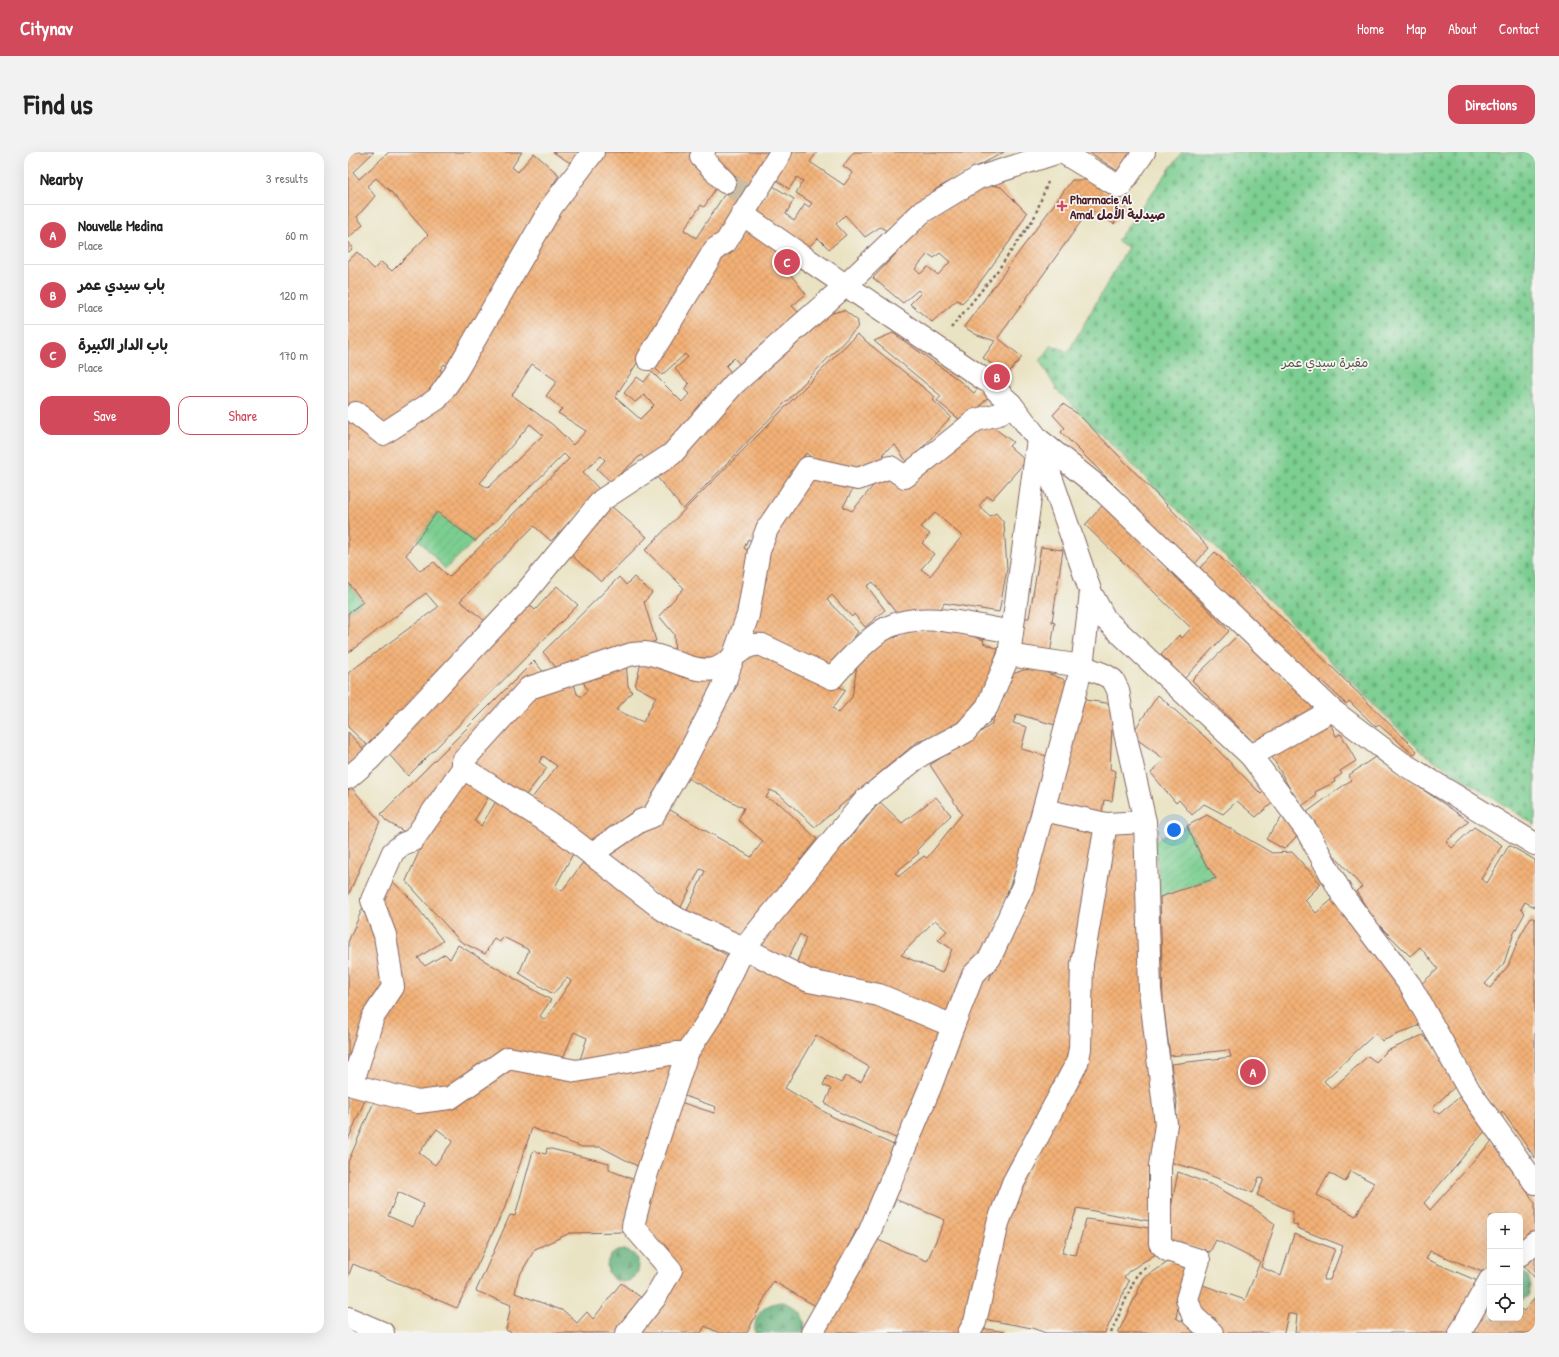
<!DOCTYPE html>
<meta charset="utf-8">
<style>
body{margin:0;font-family:"Patrick Hand","Playpen Sans Arabic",sans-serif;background:#f2f2f2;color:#222}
.controls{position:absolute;right:12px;bottom:12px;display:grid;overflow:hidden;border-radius:8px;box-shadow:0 4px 16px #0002}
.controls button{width:36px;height:36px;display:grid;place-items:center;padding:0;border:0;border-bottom:1px solid #e0e0e0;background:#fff;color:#222;font:20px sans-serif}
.you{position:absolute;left:826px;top:678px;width:14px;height:14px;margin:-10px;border:3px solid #fff;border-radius:50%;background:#1a73e8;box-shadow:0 0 0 6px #1a73e833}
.badge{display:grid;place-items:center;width:26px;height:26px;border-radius:50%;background:#d1495b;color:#fff;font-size:13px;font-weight:700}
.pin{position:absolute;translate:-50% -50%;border:2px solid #fff;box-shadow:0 1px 4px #0006}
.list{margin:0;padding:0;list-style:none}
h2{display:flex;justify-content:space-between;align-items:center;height:52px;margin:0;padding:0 16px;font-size:17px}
h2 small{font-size:13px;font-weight:400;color:#767676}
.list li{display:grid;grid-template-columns:26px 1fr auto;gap:12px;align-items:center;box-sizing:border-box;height:60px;padding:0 16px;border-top:1px solid #e0e0e0}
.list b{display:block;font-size:15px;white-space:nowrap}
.list p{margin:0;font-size:13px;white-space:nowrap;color:#767676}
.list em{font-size:13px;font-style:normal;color:#767676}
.actions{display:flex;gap:8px;padding:12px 16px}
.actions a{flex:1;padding:9px 0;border:1px solid #d1495b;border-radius:12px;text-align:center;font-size:14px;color:#d1495b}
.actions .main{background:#d1495b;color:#fff}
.icon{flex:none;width:22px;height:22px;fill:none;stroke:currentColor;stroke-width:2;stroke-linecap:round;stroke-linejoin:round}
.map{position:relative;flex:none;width:1187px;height:1181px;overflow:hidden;border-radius:12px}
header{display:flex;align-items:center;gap:24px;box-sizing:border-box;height:56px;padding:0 20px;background:#d1495b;color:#fff}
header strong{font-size:19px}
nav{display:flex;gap:22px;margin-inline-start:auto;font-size:14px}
.intro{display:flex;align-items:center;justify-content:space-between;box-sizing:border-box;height:96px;padding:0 24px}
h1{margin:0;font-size:28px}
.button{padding:10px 18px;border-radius:12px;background:#d1495b;color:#fff;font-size:14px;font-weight:700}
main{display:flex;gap:24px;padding:0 24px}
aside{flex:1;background:#fff;border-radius:12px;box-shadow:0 4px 16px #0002}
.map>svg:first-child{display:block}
.forest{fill:url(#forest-firs);stroke:#576853}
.cemetery{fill:url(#cemetery-stones);stroke:#62765e}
.garden{fill:url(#garden-furrows);stroke:#62765e}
.building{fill:url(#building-cross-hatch);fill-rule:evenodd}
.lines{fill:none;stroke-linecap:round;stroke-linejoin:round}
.minor-tunnel{stroke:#cabca5;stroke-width:22;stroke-dasharray:22 11;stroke-linecap:butt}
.minor-casing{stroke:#826460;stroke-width:24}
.path{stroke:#826460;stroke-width:2.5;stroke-dasharray:3 3;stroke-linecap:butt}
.minor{stroke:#fff;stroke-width:22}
.poi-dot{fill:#d1495b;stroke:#f6f6f2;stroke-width:1.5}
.labels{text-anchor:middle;stroke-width:3.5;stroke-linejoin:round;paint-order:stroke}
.poi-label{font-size:13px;font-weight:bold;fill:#4a1f2b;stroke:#f6f6f2;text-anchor:start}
.park-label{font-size:13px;fill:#59544a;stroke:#f6f6f2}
</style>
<header>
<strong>Citynav</strong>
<nav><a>Home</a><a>Map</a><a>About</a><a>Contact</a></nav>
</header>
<div class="intro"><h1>Find us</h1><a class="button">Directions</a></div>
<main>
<aside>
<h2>Nearby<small>3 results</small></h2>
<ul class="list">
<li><span class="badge">A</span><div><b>Nouvelle Medina</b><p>Place</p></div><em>60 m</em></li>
<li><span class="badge">B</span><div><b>باب سيدي عمر</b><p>Place</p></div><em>120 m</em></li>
<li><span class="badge">C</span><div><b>باب الدار الكبيرة</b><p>Place</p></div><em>170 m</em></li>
</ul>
<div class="actions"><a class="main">Save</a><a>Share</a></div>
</aside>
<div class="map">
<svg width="1187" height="1181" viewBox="0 0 1187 1181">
<defs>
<pattern id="forest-firs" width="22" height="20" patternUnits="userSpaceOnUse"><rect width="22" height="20" fill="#64b17b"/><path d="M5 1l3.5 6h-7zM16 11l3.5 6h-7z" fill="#548f65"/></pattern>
<pattern id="cemetery-stones" width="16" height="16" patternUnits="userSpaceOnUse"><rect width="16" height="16" fill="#7bce91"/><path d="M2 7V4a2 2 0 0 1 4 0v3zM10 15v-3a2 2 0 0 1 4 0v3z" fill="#6cb07d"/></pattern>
<pattern id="garden-furrows" width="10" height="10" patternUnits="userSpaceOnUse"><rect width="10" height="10" fill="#7bce91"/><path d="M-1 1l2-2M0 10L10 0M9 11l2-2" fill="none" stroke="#6cb07d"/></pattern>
<pattern id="building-cross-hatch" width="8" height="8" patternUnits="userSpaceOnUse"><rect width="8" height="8" fill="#f2b076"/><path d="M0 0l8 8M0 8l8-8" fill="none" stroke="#d19766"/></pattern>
</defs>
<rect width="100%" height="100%" fill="#f6f6f2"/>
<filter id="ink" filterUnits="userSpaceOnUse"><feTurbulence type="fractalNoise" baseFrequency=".025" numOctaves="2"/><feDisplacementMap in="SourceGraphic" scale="8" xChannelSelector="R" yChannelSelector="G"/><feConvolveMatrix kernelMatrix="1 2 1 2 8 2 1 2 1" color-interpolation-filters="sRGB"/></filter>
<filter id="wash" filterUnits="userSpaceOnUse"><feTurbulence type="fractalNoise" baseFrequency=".012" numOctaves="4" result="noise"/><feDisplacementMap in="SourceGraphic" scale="16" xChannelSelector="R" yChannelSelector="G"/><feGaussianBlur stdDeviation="0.9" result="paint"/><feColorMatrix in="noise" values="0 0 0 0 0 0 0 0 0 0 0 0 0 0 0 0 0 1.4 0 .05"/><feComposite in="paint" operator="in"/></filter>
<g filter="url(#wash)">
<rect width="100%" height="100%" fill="#eae3c3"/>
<!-- forest -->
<g class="forest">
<circle cx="275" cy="1114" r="16"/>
<path d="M 1172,1119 L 1180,1124 L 1183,1134 L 1180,1144 L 1172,1149 Z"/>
<path d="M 435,1150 C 451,1155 458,1165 457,1181 L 407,1181 C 405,1162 417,1151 435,1150 Z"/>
</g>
<!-- cemetery -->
<path class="cemetery" d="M 834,0 L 1187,0 L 1187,673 L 1075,601 L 709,238 L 692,209 L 704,193 L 720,200 L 780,95 L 769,89 Z"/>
<!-- garden -->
<g class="garden">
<path d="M 89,360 L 127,389 L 97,417 L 70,387 Z"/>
<path d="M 0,430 L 15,450 L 0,461 Z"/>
<path d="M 839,674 L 855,708 L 868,726 L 812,745 L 807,687 Z"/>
</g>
<g id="blocks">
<!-- building -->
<g class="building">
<path d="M 0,0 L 26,0 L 5,20 L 11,27 L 41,0 L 174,0 L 164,15 L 170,20 L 186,1 L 211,23 L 204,34 L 207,37 L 104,218 L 96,212 L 92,218 L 101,225 L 40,276 L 0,259 L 0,109 L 9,100 L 26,117 L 33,110 L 44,119 L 80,83 L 45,42 L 28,26 L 19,34 L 27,44 L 9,65 L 15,73 L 0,86 Z"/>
<path d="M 205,0 L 234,0 L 224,12 Z"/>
<path d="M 254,0 L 350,0 L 371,31 L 356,55 L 353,53 L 336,78 L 348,86 L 378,40 L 360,0 L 426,0 L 267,245 L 292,267 L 306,253 L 296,243 L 287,250 L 276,241 L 289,225 L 296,230 L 304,220 L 334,250 L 341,242 L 336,237 L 341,232 L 327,217 L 340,205 L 337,202 L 314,223 L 303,212 L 373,97 L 382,103 L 400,72 L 402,62 L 425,34 L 446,47 L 438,62 L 446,69 L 457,52 L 461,55 L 464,51 L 448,41 L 455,29 L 449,25 L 441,37 L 424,25 L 441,0 L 469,0 L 462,10 L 496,33 L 505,21 L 495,14 L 506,0 L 656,0 L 588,37 L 539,79 L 532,75 L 517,85 L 497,63 L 488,72 L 498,83 L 481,97 L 470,86 L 438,117 L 458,142 L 444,154 L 451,161 L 394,215 L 386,206 L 378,214 L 385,223 L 347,267 L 300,310 L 293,303 L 263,330 L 249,317 L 257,308 L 253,304 L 235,320 L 252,338 L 203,389 L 186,374 L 112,449 L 137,469 L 20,594 L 0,575 L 0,521 L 90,455 L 78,441 L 0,501 L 0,461 L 15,450 L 0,430 L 0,264 L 35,287 L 88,254 L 190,91 ZM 184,212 L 209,229 L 198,244 L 214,257 L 210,261 L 238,279 L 225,293 L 205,273 L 164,243 ZM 182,272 L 195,283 L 140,336 L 132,331 ZM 216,302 L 221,307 L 101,425 L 86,410 L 72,419 L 58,403 L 89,360 L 127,389 Z"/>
<path d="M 741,0 L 784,0 L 771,20 Z"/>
<path d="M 724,28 L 740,28 L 779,54 L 766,72 L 742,57 L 650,186 L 674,205 L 617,272 L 589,249 L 593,244 L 526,189 L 545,181 L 608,226 L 626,241 L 648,215 L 635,206 L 647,189 L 627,182 L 616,175 Z"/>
<path d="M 639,32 L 653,35 L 679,61 L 662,89 L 624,141 L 614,151 L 609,148 L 584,170 L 562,152 L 573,141 L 570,138 L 555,151 L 525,126 L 584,64 ZM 592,101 L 602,110 L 590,123 L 580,115 L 572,122 L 567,117 L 580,102 L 586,106 Z"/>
<path d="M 0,90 L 5,96 L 0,101 Z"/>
<path d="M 496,158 L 510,169 L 509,176 L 335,357 L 309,325 L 329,306 L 379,249 L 473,164 Z"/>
<path d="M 509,182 L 587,245 L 585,248 L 603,265 L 573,297 L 575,300 L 559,310 L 547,293 L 535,301 L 537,306 L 506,320 L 469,310 L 458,301 L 419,360 L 405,390 L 400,387 L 396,396 L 404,402 L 387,477 L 371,507 L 327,504 L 326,482 L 311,464 L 336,436 L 297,398 Z"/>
<path d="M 715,252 L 731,263 L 861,396 L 846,413 L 713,280 L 717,276 L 705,263 Z"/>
<path d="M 628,272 L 642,273 L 665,290 L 661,294 L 678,309 L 644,347 L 639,344 L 631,354 L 642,364 L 648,361 L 656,371 L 659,417 L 651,460 L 596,451 L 592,459 L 551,465 L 525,430 L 519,434 L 537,458 L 517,475 L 506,462 L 504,465 L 484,443 L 479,448 L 510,480 L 481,517 L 413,484 L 400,480 L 419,425 L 412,423 L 416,398 L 463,323 L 507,333 L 495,355 L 504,359 L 536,321 L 557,335 ZM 587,361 L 614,384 L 582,424 L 573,417 L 586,402 L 574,391 L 582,382 L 573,375 Z"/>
<path d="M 755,353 L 816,413 L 881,479 L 835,528 L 822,516 L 824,513 L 813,503 L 831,483 L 834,486 L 843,476 L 737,373 Z"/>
<path d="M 263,354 L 299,385 L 253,430 L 220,400 Z"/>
<path d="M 693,395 L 715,398 L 704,470 L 707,471 L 702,502 L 672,497 L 677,466 L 681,466 Z"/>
<path d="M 867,400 L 1069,599 L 1066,603 L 1031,573 L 1028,575 L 1001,549 L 998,552 L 973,528 L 969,531 L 850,418 Z"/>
<path d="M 271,425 L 278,433 L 286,425 L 304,441 L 296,450 L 308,489 L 211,519 L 195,500 Z"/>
<path d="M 209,434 L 230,453 L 60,624 L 39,600 L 178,449 L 187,458 Z"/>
<path d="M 592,477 L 600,480 L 602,477 L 636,488 L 635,491 L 650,497 L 639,534 L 613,575 L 569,590 L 467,675 L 431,642 L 422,638 L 418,646 L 432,652 L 469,687 L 452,708 L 455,712 L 396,786 L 337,763 L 357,719 L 352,717 L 331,759 L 254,702 L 292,675 L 299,679 L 317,655 L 403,705 L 415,689 L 390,668 L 396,656 L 339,626 L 362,574 L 389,534 L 387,513 L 411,498 L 498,538 L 485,556 L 490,561 L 504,545 L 509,513 L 544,483 L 547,486 L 557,479 Z"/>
<path d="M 890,483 L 970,558 L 908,593 L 844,528 Z"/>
<path d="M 294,507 L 372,527 L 299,660 L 241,695 L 180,651 L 209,614 L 195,604 L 191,610 L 199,616 L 174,648 L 120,612 L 188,538 L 226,532 L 229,542 L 234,545 L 239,538 L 234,527 L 278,510 L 280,534 L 284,540 L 268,558 L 295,570 L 308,545 L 287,534 Z"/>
<path d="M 186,509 L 199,524 L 60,682 L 38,669 L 33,662 Z"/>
<path d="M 683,515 L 715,527 L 720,534 L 707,573 L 669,562 L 665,571 L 679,575 L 673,597 L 699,604 L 693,651 L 651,762 L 649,780 L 597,865 L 447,815 L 458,786 L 452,782 L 438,811 L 407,796 L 491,691 L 495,694 L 532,650 L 554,671 L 588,645 L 603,663 L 569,698 L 571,701 L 547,721 L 551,724 L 576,704 L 579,706 L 614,662 L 582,613 L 643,573 L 665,522 ZM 587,768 L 599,779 L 590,788 L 604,797 L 594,821 L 553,803 Z"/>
<path d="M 810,543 L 857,585 L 913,642 L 918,638 L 928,648 L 908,665 L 889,649 L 875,662 L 856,652 L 844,663 L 831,648 L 828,651 L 803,621 L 816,607 L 783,583 Z"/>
<path d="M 737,548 L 765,552 L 762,617 L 768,619 L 764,649 L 756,648 L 753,666 L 706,656 Z"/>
<path d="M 981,569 L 988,584 L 993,582 L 1008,609 L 992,619 L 994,622 L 986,627 L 987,630 L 967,640 L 968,644 L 952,655 L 922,601 Z"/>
<path d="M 0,580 L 16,598 L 0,616 Z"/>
<path d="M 1027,605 L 1121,669 L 1098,690 L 1104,696 L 1126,675 L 1154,693 L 1133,727 L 1139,731 L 1161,693 L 1187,708 L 1187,755 L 1177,750 L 1173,757 L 1177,761 L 1166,781 L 1156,811 L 1137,832 L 1142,836 L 1160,814 L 1172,784 L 1183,765 L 1187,767 L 1187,1006 L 1154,959 L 1152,962 L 1131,933 L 1073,832 L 1090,817 L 1072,795 L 1062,804 L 1027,769 L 1008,739 L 1014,735 L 983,700 L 959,660 L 1003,628 L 1001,623 Z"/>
<path d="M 116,625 L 143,641 L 126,669 L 133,674 L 150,646 L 227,698 L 207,735 L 214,739 L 239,705 L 324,773 L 384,806 L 356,863 L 332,895 L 230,914 L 239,886 L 226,880 L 212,913 L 161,902 L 102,940 L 88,935 L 85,943 L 11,931 L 30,866 L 53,830 L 29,750 L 41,726 L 62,746 L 95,789 L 70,806 L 77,814 L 97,802 L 102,807 L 110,793 L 203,848 L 192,864 L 197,868 L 223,829 L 219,826 L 205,842 L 171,821 L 181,798 L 155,785 L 152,790 L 146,786 L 137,802 L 112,789 L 58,729 L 81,677 Z"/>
<path d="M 3,635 L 32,669 L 0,744 L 0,637 Z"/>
<path d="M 937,661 L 952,681 L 936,697 L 918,687 Z"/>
<path d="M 859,663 L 924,701 L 944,700 L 973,732 L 957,748 L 968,761 L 985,747 L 1047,826 L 1074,872 L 1034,889 L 1028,881 L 976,929 L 984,937 L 1020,904 L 1028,910 L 1039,899 L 1075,883 L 1111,931 L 1084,956 L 1091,962 L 1114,943 L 1137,979 L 1076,1051 L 1082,1058 L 1144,989 L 1187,1051 L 1187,1081 L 1172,1093 L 1172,1064 L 1142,1064 L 1142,1117 L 1137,1121 L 1082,1099 L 1078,1107 L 1132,1130 L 1103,1181 L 947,1181 L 949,1163 L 940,1161 L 936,1181 L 873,1181 L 867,1166 L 855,1162 L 847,1148 L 852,1132 L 897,1148 L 912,1110 L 868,1088 L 862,1100 L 817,1087 L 830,1020 L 867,1034 L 907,1057 L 927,1072 L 913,1115 L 933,1124 L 946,1082 L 987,1097 L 975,1128 L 982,1128 L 995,1094 L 949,1076 L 949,1073 L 945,1072 L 945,1060 L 909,1043 L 916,1027 L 911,1025 L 905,1041 L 852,1019 L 822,1010 L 829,951 L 823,912 L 883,905 L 881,898 L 822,904 L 815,849 L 812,745 L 868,726 L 855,708 L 839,674 ZM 1003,1019 L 1026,1031 L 1008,1064 L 969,1043 L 981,1021 L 997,1030 Z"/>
<path d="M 703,666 L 751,678 L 727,897 L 614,1181 L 472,1181 L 525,1086 L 579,1109 L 597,1068 L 544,1046 L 631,824 L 641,828 L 683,733 Z"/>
<path d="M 763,679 L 788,680 L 808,977 L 802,1069 L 729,1056 L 714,1101 L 728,1103 L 738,1067 L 802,1076 L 808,1102 L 781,1119 L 776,1125 L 781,1129 L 757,1181 L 698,1181 L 684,1176 L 635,1167 L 654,1073 L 734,915 L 743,811 Z"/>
<path d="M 15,755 L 24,758 L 38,835 L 0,922 L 0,790 Z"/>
<path d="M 400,803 L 599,876 L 554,989 L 489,959 L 477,951 L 483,937 L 475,933 L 479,924 L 493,931 L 497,924 L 513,930 L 521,915 L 468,883 L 437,936 L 485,965 L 552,996 L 516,1081 L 508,1078 L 471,1156 L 425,1129 L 399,1181 L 371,1181 L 357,1174 L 353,1181 L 285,1181 L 332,1115 L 292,1070 L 329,949 L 366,961 L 368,955 L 331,942 L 344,904 Z"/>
<path d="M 327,907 L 293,1016 L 253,995 L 234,995 L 184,976 L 159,1051 L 109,1156 L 5,1112 L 0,1125 L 0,1010 L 28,945 L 75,956 L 163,912 ZM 89,977 L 105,989 L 87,1013 L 71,1001 ZM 50,1040 L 76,1052 L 65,1075 L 40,1064 Z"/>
<path d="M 0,938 L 19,943 L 0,988 Z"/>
<path d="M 199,996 L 261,1011 L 261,1018 L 287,1028 L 276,1080 L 222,1081 L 187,1097 L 170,1126 L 167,1141 L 216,1159 L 229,1171 L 239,1160 L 245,1167 L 273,1131 L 298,1149 L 269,1181 L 164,1181 L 158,1178 L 163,1153 L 128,1139 L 162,1063 L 167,1064 L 185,999 L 198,1002 Z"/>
<path d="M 1187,1098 L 1187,1126 L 1172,1109 Z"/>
<path d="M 823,1108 L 841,1111 L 833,1139 L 828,1166 L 854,1181 L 770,1181 L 796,1126 Z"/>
<path d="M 1142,1145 L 1142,1166 L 1172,1166 L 1172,1157 L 1176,1159 L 1187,1146 L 1187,1181 L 1121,1181 Z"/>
<path d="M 633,1176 L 657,1180 L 657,1181 L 630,1181 Z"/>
</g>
</g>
</g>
<g filter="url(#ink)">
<use href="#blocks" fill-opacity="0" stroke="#826460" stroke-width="1"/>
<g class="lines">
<!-- minor-tunnel -->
<path class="minor-tunnel" d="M 377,30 L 404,47"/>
<defs>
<g id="minor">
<path d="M 356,0 L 353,5 L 377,30"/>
<path d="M 714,0 L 772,35 L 796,0"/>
<path d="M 394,62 L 446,98"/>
<path d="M 453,103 L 637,228"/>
<path d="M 300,207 L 367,97 L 378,90 L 433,0"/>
<path d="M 647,237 L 663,252 L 690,287 L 743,441 L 757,467 L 903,604 L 959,679 L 995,744 L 1062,833 L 1121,938 L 1187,1031"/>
<path d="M 8,261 L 35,282 L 89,247 L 108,220 L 204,54 L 245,0"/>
<path d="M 690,287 L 753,337 L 984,558 L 1054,611 L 1187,692"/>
<path d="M 661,503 L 734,514 L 757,523 L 765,528 L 770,538 L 777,581 L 797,670 L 802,838 L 818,972 L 812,1014 L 812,1091 L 819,1098 L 851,1108 L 839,1147 L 845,1164 L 864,1181"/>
<path d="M 903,604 L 984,558"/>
<path d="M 115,616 L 212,678 L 314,757 L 330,767 L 396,796 L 461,829 L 531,843 L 605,874 L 625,823 L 642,806 L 675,734 L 734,514 L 743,441"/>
<path d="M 0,626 L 21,608 L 174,445 L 254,348 L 324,302 L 386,232 L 498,133 L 574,60 L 630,26 L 711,0"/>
<path d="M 696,658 L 758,672 L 797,670"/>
<path d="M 243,702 L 292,669 L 305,664 L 334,614 L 374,537 L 400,463 L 411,399 L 419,377 L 460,316 L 510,327 L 542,315 L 557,325 L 628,268 L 651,262 L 663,252"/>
<path d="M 339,901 L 328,901 L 228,919 L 160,906 L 102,946 L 70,950 L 4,933 L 25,865 L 45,835 L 37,783 L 24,748 L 45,700 L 55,692 L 65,688 L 115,616 L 115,609 L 181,536 L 284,502 C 288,502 293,501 297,501 C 318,503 345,522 366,517 C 384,512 393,490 414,493 L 484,526 C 498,510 522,484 540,475 C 574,458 628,474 664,480"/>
<path d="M 1172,1103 L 1187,1090"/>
<path d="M 0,1166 L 35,1181"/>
<path d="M 279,1181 L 307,1146 L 323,1118 L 285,1074 L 297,1027 L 339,901 L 363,864 L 396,796 L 518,647 L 573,603 L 617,580 L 639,555 L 661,503 L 690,287"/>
<path d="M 464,1181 L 521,1081 L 583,933 L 605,874"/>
<path d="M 621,1181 L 627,1170 L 650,1071 L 665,1031 L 729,911 L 732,897 L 734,812 L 758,672"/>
<path d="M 1112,1181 L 1142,1128"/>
</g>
</defs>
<!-- minor casing -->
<use href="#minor" class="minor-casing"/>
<!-- path -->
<g class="path">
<path d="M 603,176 L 650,118 L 686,66 L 700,30"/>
<path d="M 763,1181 L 789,1122 L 801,1114"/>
</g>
<!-- minor -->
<use href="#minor" class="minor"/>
</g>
</g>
<!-- markers -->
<path class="poi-dot" d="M712 48h4v4h4v4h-4v4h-4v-4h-4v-4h4z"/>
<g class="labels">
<!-- poi labels -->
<g class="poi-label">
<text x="722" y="52">Pharmacie Al<tspan x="722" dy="15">Amal صيدلية الأمل</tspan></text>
</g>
<!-- park labels -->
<g class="park-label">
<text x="977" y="215">مقبرة سيدي عمر</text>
</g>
</g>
</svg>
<div class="controls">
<button>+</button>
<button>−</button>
<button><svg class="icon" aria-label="locate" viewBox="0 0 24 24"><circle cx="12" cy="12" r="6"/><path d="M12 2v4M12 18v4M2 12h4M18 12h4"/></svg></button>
</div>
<div class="you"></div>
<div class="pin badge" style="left:905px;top:920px">A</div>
<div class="pin badge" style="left:649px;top:225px">B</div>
<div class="pin badge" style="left:439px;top:110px">C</div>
</div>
</main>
